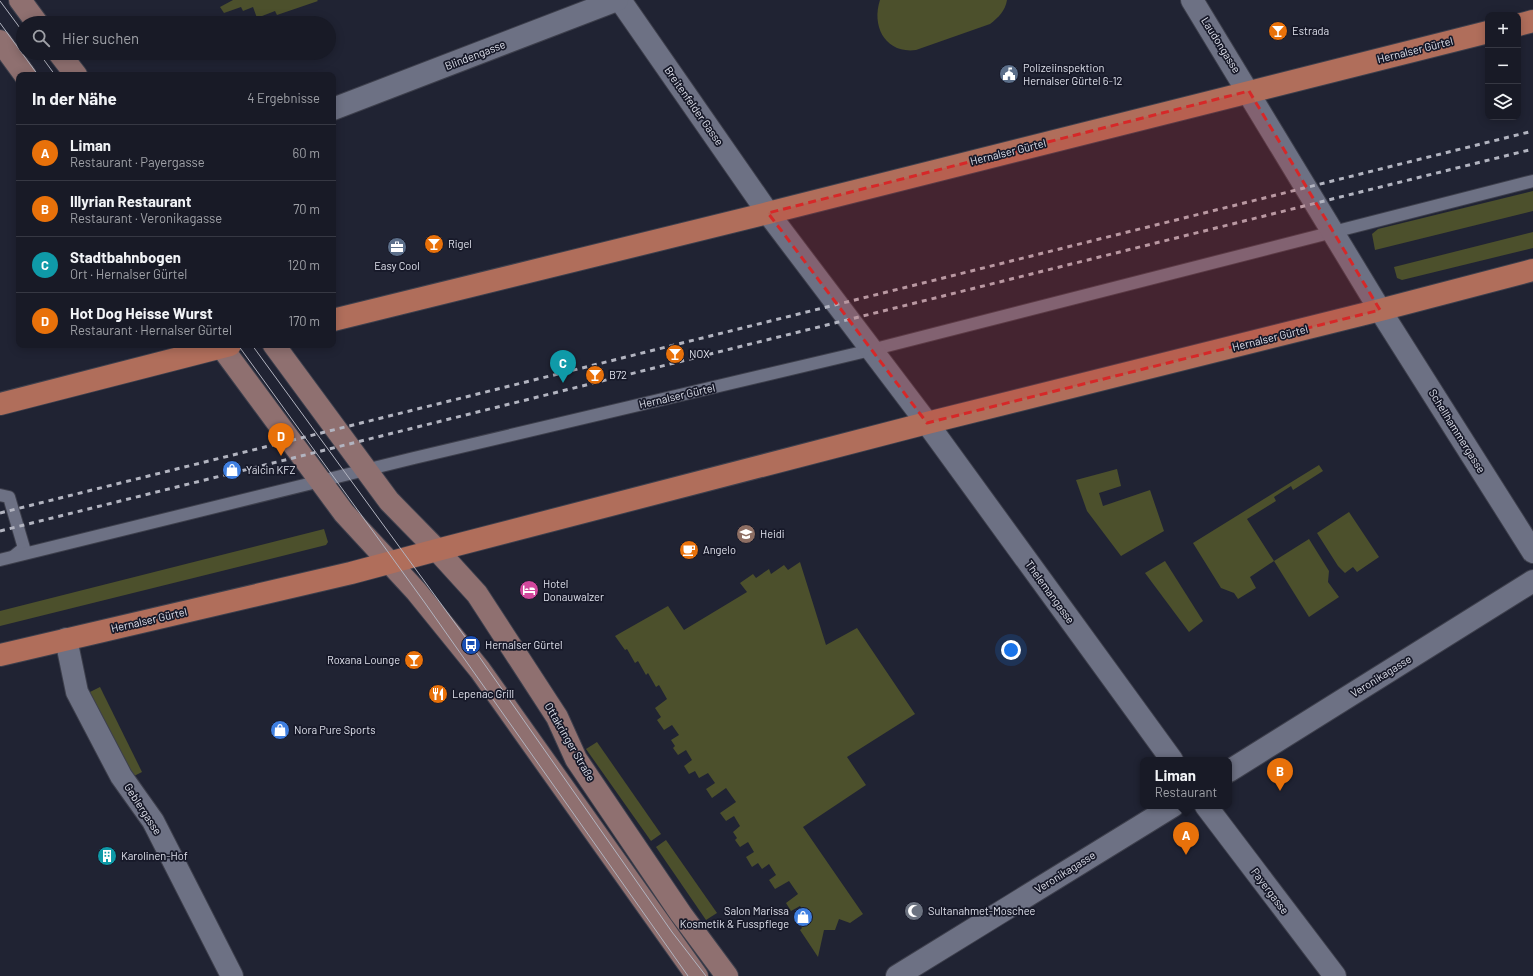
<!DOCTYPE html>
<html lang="de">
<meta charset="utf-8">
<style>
body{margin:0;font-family:Barlow,sans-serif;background:#21232e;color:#f1f3f6}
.controls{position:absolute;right:12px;top:12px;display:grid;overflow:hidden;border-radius:8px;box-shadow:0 2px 10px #0003}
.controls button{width:36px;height:36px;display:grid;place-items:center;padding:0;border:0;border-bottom:1px solid #363843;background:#181a26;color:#f1f3f6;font:20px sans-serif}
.you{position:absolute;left:1011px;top:650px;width:14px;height:14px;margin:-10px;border:3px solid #fff;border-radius:50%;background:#1a73e8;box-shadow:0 0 0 6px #1a73e833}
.badge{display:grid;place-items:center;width:26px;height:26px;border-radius:50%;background:#b45309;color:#fff;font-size:13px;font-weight:700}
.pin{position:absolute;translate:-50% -33px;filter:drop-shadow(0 1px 2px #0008)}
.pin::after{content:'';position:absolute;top:21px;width:14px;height:12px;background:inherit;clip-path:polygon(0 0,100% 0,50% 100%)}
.popup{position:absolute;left:1140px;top:757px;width:92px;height:52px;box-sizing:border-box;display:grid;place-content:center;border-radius:8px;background:#181a26;filter:drop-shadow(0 1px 3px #0005);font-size:13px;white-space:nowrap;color:#9fa1a7}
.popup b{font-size:15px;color:#f1f3f6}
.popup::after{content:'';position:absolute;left:50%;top:100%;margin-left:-8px;border:8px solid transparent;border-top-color:#181a26}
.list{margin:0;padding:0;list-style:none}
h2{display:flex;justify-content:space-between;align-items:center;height:52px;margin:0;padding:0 16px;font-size:17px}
h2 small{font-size:13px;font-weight:400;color:#9fa1a7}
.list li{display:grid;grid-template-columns:26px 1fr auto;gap:12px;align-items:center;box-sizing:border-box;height:56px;padding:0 16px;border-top:1px solid #363843}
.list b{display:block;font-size:15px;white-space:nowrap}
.list p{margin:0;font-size:13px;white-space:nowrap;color:#9fa1a7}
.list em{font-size:13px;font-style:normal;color:#9fa1a7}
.icon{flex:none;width:22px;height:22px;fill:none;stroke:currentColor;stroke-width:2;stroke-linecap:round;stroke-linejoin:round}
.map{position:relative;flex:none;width:1533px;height:976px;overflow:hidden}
.search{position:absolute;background:#181a26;box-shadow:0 2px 10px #0003;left:16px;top:16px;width:320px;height:44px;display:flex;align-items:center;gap:10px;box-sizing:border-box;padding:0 14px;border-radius:22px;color:#9fa1a7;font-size:15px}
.panel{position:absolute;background:#181a26;box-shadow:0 2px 10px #0003;left:16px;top:72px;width:320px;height:276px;border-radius:8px}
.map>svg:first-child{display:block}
.green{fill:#4c502c}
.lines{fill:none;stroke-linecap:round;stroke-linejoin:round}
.service-casing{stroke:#3d3f4c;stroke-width:14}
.minor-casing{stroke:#3d3f4c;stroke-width:24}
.secondary-casing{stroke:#3d3f4c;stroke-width:24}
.primary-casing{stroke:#3d3f4c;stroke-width:24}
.service{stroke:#6d7184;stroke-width:12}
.minor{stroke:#6d7184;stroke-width:22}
.secondary{stroke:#8f7070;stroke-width:22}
.primary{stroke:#b06e5b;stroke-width:22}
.tram{stroke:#b2b4c0;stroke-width:1}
.rail{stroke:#b2b4c0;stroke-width:3;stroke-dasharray:5 5;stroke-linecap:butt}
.marked{fill:#d62828;fill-opacity:0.2;stroke:#d62828;stroke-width:3;stroke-dasharray:8 5;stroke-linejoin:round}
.labels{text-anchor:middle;stroke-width:3.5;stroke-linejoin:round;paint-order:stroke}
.poi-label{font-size:11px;fill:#dee0eb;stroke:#171929;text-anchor:start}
.street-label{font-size:11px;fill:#dee0eb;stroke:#171929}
</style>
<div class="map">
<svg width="1533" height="976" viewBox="0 0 1533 976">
<rect width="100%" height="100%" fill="#202333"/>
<!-- green -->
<g class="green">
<path d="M 233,0 L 317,0 L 318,1 L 277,15 L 275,11 L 257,18 L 253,7 L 243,11 L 241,7 L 224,13 L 220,7 Z"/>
<path d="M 880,0 L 1007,0 C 1005,11 999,17 990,24 L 916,50 C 886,54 871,27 880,0 Z"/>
<path d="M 1533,191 L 1533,211 L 1375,250 L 1372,234 L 1378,229 Z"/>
<path d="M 1533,232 L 1533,248 L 1402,280 L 1397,278 L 1394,267 Z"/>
<path d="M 1319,465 L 1323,471 L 1293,490 L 1291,486 L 1274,497 L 1276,501 L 1247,519 L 1274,561 L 1309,539 L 1329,571 L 1328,582 L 1339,597 L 1309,617 L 1274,561 L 1250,577 L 1256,588 L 1238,599 L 1234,593 L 1221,588 L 1193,543 Z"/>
<path d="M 1117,469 L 1121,486 L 1099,493 L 1103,506 L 1150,490 L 1164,531 L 1121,556 L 1087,511 L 1076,480 Z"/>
<path d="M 1349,512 L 1379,557 L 1357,572 L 1353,567 L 1345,573 L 1338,566 L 1317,533 Z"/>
<path d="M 324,529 L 328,542 L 326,545 L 0,626 L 0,611 Z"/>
<path d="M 1165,561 L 1203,621 L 1189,632 L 1145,573 Z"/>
<path d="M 800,562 L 826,645 L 857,628 L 915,714 L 847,757 L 866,785 L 803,827 L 863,914 L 850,923 L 839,919 L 835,930 L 824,930 L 818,957 L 800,930 L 802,928 L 798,921 L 806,915 L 800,906 L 791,911 L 786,903 L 798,894 L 789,881 L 775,889 L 769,880 L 776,875 L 769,864 L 762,869 L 758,863 L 752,867 L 746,857 L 754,852 L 748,842 L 740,847 L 735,840 L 737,838 L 733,832 L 740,826 L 734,816 L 726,821 L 720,813 L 736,802 L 726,788 L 712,798 L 706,789 L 715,783 L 708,773 L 699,778 L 695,771 L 689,774 L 684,766 L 692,760 L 686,750 L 678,755 L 673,748 L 675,746 L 671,740 L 679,735 L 672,725 L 664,730 L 657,720 L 661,717 L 655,708 L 667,699 L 659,685 L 656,687 L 648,673 L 646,675 L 638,661 L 635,663 L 627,649 L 625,650 L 615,636 L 668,606 L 684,630 L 747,592 L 740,583 L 753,574 L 756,578 L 769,569 L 771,574 L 784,565 L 788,570 Z"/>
<path d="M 100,687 L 142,772 L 132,777 L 92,705 L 90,692 Z"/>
<path d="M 597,742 L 661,834 L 651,841 L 586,749 Z"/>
<path d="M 666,840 L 717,913 L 706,920 L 656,847 Z"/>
</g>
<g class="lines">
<defs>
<g id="service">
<path d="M 0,495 L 9,497 L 24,548 L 14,556"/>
<path d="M 0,560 L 414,458 L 871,350 L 1533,181"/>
</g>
<g id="minor">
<path d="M 620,0 L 768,213 L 927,423 L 1172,760"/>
<path d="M 1192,0 L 1380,310 L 1533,552"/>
<path d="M 333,109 L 617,0"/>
<path d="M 66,639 L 77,692 L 121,776 L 153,821 L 232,976"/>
<path d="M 1229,771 L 1533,581"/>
<path d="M 1206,806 L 1335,976"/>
<path d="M 897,976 L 1173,806"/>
</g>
<g id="secondary">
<path d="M 20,0 L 37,23"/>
<path d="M 0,41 L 25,75"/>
<path d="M 59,53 L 76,75"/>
<path d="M 220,345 L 344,513 L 416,591 L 480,670 L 697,976"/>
<path d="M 274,345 L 389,501 L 437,550 L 477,594 L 557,717 L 576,759 L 681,914 L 727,976"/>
</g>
<g id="primary">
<path d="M 1518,25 L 1533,21"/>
<path d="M 333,320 L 768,213 L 1488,32"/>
<path d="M 0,404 L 230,345"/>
<path d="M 0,655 L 351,573 L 437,550 L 927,423 L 1380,310 L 1533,270"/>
</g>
</defs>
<!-- service casing -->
<use href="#service" class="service-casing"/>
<!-- minor casing -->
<use href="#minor" class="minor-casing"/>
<!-- secondary casing -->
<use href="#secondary" class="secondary-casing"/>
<!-- primary casing -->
<use href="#primary" class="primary-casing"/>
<!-- service -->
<use href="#service" class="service"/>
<!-- minor -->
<use href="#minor" class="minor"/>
<!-- secondary -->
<use href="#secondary" class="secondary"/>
<!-- primary -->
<use href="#primary" class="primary"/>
<!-- tram -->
<g class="tram">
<path d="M 0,1 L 23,32"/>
<path d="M 0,23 L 38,75"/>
<path d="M 39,53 L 55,75"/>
<path d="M 238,345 L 425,603 L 688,976"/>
<path d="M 252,345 L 471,645 L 672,932 L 706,976"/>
</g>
<!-- rail -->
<g class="rail">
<path d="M 0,513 L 1533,131"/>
<path d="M 0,531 L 1533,149"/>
</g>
</g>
<!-- marked area -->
<path class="marked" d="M 1249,91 L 1380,310 L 927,423 L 768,213 Z"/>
<!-- icons -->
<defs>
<symbol id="bar-disc" viewBox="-11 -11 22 22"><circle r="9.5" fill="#e8710a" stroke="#171929"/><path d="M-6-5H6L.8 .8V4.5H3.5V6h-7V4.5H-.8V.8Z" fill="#fff"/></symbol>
<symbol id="civic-disc" viewBox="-11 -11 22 22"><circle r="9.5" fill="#5c6f8a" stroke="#171929"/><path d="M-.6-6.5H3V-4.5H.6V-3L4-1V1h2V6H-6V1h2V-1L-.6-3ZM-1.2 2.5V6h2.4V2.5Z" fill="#fff"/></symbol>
<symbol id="office-disc" viewBox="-11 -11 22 22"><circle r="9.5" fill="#5c6f8a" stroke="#171929"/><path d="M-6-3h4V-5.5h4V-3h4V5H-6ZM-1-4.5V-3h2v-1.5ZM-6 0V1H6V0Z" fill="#fff"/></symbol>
<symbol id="shop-disc" viewBox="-11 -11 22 22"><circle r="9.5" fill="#3f7fe0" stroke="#171929"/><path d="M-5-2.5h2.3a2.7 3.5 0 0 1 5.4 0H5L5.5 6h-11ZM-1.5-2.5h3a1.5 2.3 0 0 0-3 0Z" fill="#fff"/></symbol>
<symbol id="school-disc" viewBox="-11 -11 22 22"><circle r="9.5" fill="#8d6e63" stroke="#171929"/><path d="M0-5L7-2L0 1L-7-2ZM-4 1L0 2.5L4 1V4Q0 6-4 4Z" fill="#fff"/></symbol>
<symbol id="cafe-disc" viewBox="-11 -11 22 22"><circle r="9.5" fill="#e8710a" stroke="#171929"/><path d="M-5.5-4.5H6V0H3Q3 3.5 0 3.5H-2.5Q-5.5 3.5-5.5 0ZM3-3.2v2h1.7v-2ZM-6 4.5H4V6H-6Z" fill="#fff"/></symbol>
<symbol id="hotel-disc" viewBox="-11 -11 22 22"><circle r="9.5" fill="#d1479c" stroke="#171929"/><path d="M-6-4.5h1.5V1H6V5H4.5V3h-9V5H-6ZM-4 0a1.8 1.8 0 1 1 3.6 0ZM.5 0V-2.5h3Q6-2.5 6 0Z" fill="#fff"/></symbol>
<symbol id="bus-disc" viewBox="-11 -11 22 22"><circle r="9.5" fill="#1a4fb4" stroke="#171929"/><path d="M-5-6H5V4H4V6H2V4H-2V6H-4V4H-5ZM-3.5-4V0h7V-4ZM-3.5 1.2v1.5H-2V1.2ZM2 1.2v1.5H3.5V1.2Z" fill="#fff"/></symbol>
<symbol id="restaurant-disc" viewBox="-11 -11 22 22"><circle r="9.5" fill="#e8710a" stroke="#171929"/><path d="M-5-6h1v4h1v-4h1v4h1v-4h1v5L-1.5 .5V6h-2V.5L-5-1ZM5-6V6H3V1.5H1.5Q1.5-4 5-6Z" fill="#fff"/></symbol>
<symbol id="building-disc" viewBox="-11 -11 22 22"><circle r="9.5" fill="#0f9aa8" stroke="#171929"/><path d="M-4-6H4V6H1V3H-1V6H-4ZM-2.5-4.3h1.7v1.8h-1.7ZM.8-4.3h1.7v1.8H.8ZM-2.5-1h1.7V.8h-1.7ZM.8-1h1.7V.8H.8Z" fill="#fff"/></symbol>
<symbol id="mosque-disc" viewBox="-11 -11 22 22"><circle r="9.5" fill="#6b7280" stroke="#171929"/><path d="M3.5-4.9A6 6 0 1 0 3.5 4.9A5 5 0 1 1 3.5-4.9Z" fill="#fff"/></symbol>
</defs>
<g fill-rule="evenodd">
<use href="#bar-disc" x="1267" y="20" width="22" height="22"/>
<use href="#civic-disc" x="998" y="63" width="22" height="22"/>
<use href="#bar-disc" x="423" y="233" width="22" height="22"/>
<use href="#office-disc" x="386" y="236" width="22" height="22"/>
<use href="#bar-disc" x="664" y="343" width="22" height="22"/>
<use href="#bar-disc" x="584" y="364" width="22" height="22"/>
<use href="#shop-disc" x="221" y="459" width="22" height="22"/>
<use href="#school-disc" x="735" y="523" width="22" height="22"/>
<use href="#cafe-disc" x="678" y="539" width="22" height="22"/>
<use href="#hotel-disc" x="518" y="579" width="22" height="22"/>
<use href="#bus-disc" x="460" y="634" width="22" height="22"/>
<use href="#bar-disc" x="403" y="649" width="22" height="22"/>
<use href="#restaurant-disc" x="427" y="683" width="22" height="22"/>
<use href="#shop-disc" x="269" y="719" width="22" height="22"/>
<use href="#building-disc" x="96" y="845" width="22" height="22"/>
<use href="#mosque-disc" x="903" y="900" width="22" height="22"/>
<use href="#shop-disc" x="792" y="906" width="22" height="22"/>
</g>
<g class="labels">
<!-- poi labels -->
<g class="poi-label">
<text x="1292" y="35">Estrada</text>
<text x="1023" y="72">Polizeiinspektion<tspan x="1023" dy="13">Hernalser Gürtel 6-12</tspan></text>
<text x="448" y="248">Rigel</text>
<text x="397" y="270" text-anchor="middle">Easy Cool</text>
<text x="689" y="358">NOX</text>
<text x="609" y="379">B72</text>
<text x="246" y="474">Yalcin KFZ</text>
<text x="760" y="538">Heidi</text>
<text x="703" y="554">Angelo</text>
<text x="543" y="588">Hotel<tspan x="543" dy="13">Donauwalzer</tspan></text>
<text x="485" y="649">Hernalser Gürtel</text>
<text x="400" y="664" text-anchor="end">Roxana Lounge</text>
<text x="452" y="698">Lepenac Grill</text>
<text x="294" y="734">Nora Pure Sports</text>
<text x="121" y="860">Karolinen-Hof</text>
<text x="789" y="915" text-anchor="end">Salon Marissa<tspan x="789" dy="13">Kosmetik &amp; Fusspflege</tspan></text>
<text x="928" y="915">Sultanahmet-Moschee</text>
</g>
<!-- street labels -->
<g class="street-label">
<text transform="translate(1221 45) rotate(58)" y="4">Laudongasse</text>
<text transform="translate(1415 50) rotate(-14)" y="4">Hernalser Gürtel</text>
<text transform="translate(475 55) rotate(-21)" y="4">Blindengasse</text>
<text transform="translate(694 106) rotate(55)" y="4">Breitenfelder Gasse</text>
<text transform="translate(1008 152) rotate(-14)" y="4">Hernalser Gürtel</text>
<text transform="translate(1270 338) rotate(-14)" y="4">Hernalser Gürtel</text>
<text transform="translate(677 396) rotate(-13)" y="4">Hernalser Gürtel</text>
<text transform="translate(1457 431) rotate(58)" y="4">Schellhammergasse</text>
<text transform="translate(1050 592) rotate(54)" y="4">Thelemangasse</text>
<text transform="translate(149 620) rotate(-13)" y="4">Hernalser Gürtel</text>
<text transform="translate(1381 676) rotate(-32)" y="4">Veronikagasse</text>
<text transform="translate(570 742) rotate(60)" y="4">Ottakringer Straße</text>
<text transform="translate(143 809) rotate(57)" y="4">Geblergasse</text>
<text transform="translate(1065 872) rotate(-32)" y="4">Veronikagasse</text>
<text transform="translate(1270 891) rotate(53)" y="4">Payergasse</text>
</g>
</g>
</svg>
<div class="controls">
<button>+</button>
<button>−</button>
<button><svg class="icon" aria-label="layers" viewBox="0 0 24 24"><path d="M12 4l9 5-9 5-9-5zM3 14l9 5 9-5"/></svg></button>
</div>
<div class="you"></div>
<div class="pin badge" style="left:1186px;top:855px;background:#e8710a">A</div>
<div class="popup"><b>Liman</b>Restaurant</div>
<div class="pin badge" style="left:1280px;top:791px;background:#e8710a">B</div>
<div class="pin badge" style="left:563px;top:383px;background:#0f9aa8">C</div>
<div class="pin badge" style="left:281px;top:456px;background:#e8710a">D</div>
<div class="search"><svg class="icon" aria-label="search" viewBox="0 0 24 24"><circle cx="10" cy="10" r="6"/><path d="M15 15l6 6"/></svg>Hier suchen</div>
<section class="panel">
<h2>In der Nähe<small>4 Ergebnisse</small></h2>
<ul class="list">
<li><span class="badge" style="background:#e8710a">A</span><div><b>Liman</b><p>Restaurant · Payergasse</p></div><em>60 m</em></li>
<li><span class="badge" style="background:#e8710a">B</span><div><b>Illyrian Restaurant</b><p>Restaurant · Veronikagasse</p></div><em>70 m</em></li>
<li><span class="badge" style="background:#0f9aa8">C</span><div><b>Stadtbahnbogen</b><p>Ort · Hernalser Gürtel</p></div><em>120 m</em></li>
<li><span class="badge" style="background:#e8710a">D</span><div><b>Hot Dog Heisse Wurst</b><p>Restaurant · Hernalser Gürtel</p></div><em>170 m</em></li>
</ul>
</section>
</div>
